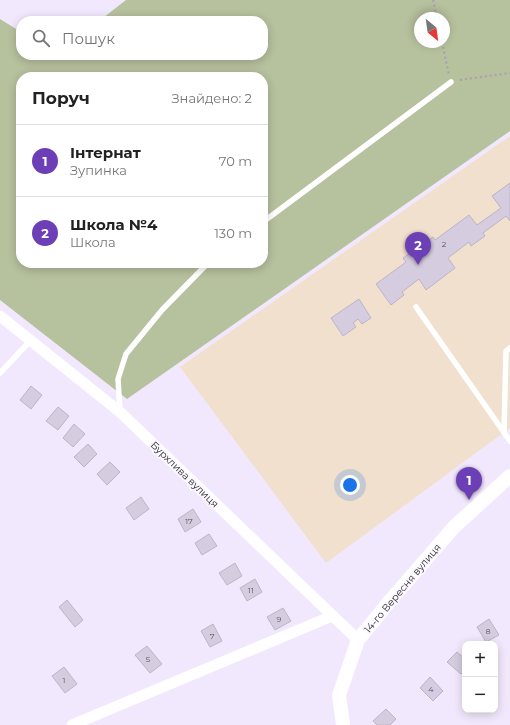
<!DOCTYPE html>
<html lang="uk">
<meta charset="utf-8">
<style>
body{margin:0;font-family:Montserrat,sans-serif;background:#f2f2f2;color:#222}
.controls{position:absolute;right:12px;bottom:12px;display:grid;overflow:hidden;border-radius:8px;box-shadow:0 2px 10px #0003}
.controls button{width:36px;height:36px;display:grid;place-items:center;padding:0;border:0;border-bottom:1px solid #e0e0e0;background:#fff;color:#222;font:20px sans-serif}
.compass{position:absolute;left:414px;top:12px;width:36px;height:36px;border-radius:50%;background:#fff;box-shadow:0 2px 10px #0003;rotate:151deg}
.you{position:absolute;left:350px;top:485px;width:14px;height:14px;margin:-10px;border:3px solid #fff;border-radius:50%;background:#1a73e8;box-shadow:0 0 0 6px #1a73e833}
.badge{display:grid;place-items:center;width:26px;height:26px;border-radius:50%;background:#6c3fb7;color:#fff;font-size:13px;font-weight:700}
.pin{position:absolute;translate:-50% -33px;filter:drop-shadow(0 1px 2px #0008)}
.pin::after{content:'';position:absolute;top:21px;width:14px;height:12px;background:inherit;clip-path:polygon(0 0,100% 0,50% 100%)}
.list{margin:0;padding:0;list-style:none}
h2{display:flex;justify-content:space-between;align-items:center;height:52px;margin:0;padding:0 16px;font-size:17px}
h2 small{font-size:13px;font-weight:400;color:#767676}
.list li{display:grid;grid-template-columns:26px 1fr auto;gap:12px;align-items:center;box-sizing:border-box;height:72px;padding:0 16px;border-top:1px solid #e0e0e0}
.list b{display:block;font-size:15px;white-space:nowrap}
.list p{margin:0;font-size:13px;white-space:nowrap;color:#767676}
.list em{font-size:13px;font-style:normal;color:#767676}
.icon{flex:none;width:22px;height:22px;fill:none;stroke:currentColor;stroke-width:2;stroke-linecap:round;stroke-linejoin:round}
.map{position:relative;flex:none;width:510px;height:725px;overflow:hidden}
.search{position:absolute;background:#fff;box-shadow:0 2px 10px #0003;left:16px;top:16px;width:252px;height:44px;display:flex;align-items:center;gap:10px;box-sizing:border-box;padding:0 14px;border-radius:16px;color:#767676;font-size:15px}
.panel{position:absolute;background:#fff;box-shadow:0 2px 10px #0003;left:16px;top:72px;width:252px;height:196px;border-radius:16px}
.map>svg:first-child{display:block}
.education{fill:#f1e0ce}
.green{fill:#b6c19e;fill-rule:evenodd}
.building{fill:#d5ccdf;stroke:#bcb4c7}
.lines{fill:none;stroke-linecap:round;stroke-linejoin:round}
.path{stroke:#a79faf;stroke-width:2;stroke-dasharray:2 3;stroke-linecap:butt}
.service{stroke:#fff;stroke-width:5.5}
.minor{stroke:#fff;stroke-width:11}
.tertiary{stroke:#fff;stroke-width:14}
.labels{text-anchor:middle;stroke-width:3.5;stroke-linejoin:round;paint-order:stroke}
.number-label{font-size:8px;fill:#58535e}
.street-label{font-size:10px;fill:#2f2b33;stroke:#fbf9fd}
</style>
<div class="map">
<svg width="510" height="725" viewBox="0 0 510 725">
<rect width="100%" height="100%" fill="#f2e8fd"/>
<!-- education -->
<path class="education" d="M 510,136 L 510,428 L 326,563 L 180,367 Z"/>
<!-- green -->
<path class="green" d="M 126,0 L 510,0 L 510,131 L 127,399 L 0,300 L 0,19 L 21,32 L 21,55 L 263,55 L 263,21 L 99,21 ZM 420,18 L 444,18 L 444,42 L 420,42 ZM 21,77 L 263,77 L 263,263 L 21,263 Z"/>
<!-- building -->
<g class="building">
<path d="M 510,183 L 510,221 L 506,216 L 483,233 L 485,236 L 471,246 L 469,242 L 448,258 L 455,268 L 426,290 L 419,279 L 402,292 L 404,295 L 391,305 L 376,284 L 406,262 L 403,258 L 433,237 L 435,240 L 469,215 L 477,225 L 501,208 L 492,196 Z"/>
<path d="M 359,299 L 371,318 L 362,324 L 358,319 L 353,323 L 356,327 L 343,336 L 331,318 Z"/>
<path d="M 31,386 L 42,395 L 31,409 L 20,400 Z"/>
<path d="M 58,407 L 69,416 L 58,430 L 46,421 Z"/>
<path d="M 74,424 L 85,434 L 73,447 L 63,438 Z"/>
<path d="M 88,444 L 97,454 L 84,467 L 74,457 Z"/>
<path d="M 110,462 L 120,472 L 107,485 L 97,474 Z"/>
<path d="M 141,497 L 149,509 L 134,520 L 126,508 Z"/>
<path d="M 193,509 L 201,522 L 185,532 L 178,519 Z"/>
<path d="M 209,534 L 217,546 L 202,555 L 195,543 Z"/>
<path d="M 235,563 L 242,576 L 227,585 L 219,573 Z"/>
<path d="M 255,579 L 262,592 L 247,601 L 240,588 Z"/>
<path d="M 67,600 L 83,620 L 75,627 L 59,607 Z"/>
<path d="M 283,608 L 291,621 L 275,630 L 267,617 Z"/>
<path d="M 489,619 L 499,635 L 486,642 L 477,627 Z"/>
<path d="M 213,624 L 222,641 L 210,647 L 201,631 Z"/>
<path d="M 147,646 L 162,664 L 150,673 L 135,655 Z"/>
<path d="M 457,652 L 465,659 L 465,670 L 461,674 L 447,662 Z"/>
<path d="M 64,667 L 77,684 L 65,693 L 52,676 Z"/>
<path d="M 430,677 L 443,691 L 433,701 L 420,688 Z"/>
<path d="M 386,709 L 396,719 L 390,725 L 377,725 L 373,721 Z"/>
</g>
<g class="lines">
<!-- path -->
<g class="path">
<path d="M 433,0 L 437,18"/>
<path d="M 442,42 L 449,75"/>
<path d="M 460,80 L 510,73"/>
</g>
<!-- service -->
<g class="service">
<path d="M 263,222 L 451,82"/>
<path d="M 416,307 L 510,441"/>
<path d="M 0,373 L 31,340"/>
<path d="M 120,412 L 118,379 L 126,354 L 162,310 L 208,263"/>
<path d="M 504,432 L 506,351 L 510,348"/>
</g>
<!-- minor -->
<g class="minor">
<path d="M 0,316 L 120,412 L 358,640"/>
<path d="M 72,725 L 332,616"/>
</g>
<!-- tertiary -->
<path class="tertiary" d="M 343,725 L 339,695 L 358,640 L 389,602 L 454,527 L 510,476"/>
</g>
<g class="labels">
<!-- number labels -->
<g class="number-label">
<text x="444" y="247">2</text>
<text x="189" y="524">17</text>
<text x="251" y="593">11</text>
<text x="279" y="622">9</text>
<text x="488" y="634">8</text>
<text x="212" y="639">7</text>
<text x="148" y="662">5</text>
<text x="64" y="683">1</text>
<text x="431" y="692">4</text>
</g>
<!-- street labels -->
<g class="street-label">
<text transform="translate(185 474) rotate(44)" y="4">Бурхлива вулиця</text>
<text transform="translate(402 588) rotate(-50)" y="4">14-го Вересня вулиця</text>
</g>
</g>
</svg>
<div class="controls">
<button>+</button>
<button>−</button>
</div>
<svg class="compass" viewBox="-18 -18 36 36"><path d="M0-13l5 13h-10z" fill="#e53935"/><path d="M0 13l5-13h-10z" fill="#767676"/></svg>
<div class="you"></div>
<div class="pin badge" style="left:469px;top:500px">1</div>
<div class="pin badge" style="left:418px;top:265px">2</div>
<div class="search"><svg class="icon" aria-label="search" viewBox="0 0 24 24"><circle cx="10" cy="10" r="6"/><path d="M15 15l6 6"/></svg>Пошук</div>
<section class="panel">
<h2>Поруч<small>Знайдено: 2</small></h2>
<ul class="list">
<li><span class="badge">1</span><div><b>Інтернат</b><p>Зупинка</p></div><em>70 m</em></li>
<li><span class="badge">2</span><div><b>Школа №4</b><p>Школа</p></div><em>130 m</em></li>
</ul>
</section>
</div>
